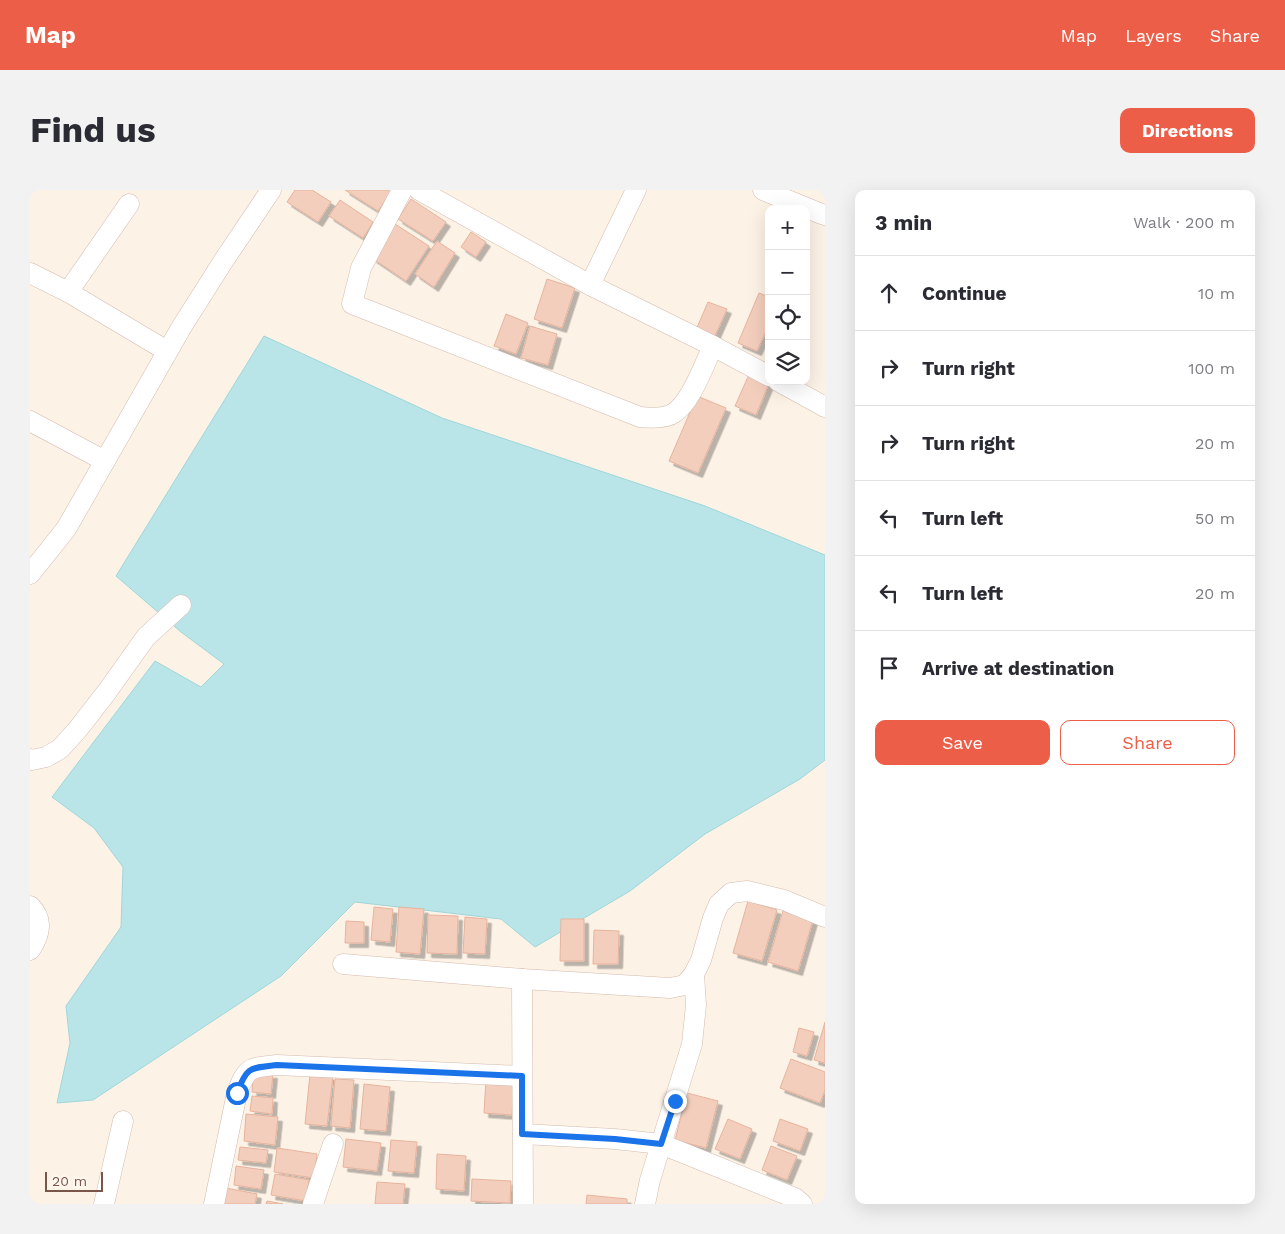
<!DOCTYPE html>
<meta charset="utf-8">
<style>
body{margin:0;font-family:"Work Sans",sans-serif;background:#f2f2f3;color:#2b2b33}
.controls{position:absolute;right:15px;top:15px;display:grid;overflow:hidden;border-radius:10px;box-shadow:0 5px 20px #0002}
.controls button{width:45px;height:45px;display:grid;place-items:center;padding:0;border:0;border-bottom:1px solid #e1e1e2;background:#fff;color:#2b2b33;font:25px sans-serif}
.scale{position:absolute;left:15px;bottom:12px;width:58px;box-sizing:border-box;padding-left:5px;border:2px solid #785649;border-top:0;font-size:14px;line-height:18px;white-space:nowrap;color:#785649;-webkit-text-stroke:4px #fff7ee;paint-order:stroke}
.stop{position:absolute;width:15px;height:15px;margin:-11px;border:4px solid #1a73e8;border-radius:50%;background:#fff}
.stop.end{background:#1a73e8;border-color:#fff;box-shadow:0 1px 5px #0008}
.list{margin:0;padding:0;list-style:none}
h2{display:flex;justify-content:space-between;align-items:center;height:65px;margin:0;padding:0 20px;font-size:21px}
h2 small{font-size:16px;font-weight:400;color:#7c7c81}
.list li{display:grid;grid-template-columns:32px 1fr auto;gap:15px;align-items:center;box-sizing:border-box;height:75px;padding:0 20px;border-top:1px solid #e1e1e2}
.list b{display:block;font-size:19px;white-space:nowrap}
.list em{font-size:16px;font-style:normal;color:#7c7c81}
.actions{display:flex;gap:10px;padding:15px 20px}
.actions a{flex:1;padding:11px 0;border:1px solid #ec5e47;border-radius:10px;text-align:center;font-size:18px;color:#ec5e47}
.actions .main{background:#ec5e47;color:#fff}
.icon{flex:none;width:28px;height:28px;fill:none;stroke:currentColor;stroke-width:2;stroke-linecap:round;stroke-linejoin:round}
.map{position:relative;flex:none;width:795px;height:1014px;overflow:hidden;border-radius:10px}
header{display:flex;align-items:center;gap:30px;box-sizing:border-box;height:70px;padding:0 25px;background:#ec5e47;color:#fff}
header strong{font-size:24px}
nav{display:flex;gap:28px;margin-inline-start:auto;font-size:18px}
.intro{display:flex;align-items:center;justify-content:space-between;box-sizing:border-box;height:120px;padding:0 30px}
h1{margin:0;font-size:35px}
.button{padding:12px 22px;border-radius:10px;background:#ec5e47;color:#fff;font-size:18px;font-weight:700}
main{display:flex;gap:30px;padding:0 30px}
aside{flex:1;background:#fff;border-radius:10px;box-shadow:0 5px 20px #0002}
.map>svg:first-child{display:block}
.water{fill:#bae5e8;stroke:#9fd6da}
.building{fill:#f4cebd;stroke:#e7b39c;filter:url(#shadow)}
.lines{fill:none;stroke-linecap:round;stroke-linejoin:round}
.street-casing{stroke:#d2bbae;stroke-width:21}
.street{stroke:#fff;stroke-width:20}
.route{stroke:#1a73e8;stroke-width:6}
</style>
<header>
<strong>Map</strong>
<nav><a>Map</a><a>Layers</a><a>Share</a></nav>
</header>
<div class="intro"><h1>Find us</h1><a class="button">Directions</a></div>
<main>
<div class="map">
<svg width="795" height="1014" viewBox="0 0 795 1014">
<defs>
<filter id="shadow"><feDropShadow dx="4.5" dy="4.5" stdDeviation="0" flood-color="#0004"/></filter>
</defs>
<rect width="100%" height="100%" fill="#fdf2e6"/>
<!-- water -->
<path class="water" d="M 234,146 L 412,228 L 675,316 L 795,365 L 795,570 L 770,589 L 675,644 L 600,701 L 505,757 L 471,729 L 325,712 L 251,786 L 63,910 L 27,913 L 40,853 L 36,816 L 91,737 L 93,677 L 64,638 L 22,607 L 125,471 L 171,497 L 194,474 L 151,442 L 86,386 Z"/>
<!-- building -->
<g class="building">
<path d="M 265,0 L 282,0 L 301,12 L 288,32 L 257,12 Z"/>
<path d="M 315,0 L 358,0 L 361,2 L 348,21 Z"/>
<path d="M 381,9 L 416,32 L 403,51 L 368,29 Z"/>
<path d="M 310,10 L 343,32 L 333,48 L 299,26 Z"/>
<path d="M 365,34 L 399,56 L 376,91 L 342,68 Z"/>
<path d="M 441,42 L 456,52 L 446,67 L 431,57 Z"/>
<path d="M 407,51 L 425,63 L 404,97 L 385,84 Z"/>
<path d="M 517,89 L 545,98 L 532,138 L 504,129 Z"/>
<path d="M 729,103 L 739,107 L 739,135 L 727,161 L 708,153 Z"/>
<path d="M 678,112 L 697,119 L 684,148 L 666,140 Z"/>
<path d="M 476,124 L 498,133 L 486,164 L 464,156 Z"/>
<path d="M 500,136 L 527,144 L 518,175 L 491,168 Z"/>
<path d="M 721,180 L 740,191 L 726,225 L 705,216 Z"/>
<path d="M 667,206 L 696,218 L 668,283 L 639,271 Z"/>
<path d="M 718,711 L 747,720 L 732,771 L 703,763 Z"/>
<path d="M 344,717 L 363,719 L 360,752 L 341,750 Z"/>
<path d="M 369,717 L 394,719 L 390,764 L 366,762 Z"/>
<path d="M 753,721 L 783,730 L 768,781 L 738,772 Z"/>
<path d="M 398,725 L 428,726 L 427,764 L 397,763 Z"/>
<path d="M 435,727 L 457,729 L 455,764 L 433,763 Z"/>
<path d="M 531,729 L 554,729 L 554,771 L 530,771 Z"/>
<path d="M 316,731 L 334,732 L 334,753 L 315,753 Z"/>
<path d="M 564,740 L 589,741 L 588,774 L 563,774 Z"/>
<path d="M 795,832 L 795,873 L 784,870 Z"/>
<path d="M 769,838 L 784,842 L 777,866 L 763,862 Z"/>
<path d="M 761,869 L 795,882 L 795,900 L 790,913 L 750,898 Z"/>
<path d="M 223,883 L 243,884 L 241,904 L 222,902 Z"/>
<path d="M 280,884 L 303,886 L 297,936 L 275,934 Z"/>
<path d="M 305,889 L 324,890 L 320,938 L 301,936 Z"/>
<path d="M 456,889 L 484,891 L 482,925 L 454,923 Z"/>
<path d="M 334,894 L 360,897 L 356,941 L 330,939 Z"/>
<path d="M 657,903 L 688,911 L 676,958 L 645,950 Z"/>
<path d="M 222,906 L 243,908 L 242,924 L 220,921 Z"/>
<path d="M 216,924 L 248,927 L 245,955 L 214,951 Z"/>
<path d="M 698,929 L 722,939 L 710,969 L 685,959 Z"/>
<path d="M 750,929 L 778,939 L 770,961 L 743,951 Z"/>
<path d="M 316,949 L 351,953 L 347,981 L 313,977 Z"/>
<path d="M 361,950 L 387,952 L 384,983 L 358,981 Z"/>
<path d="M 741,956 L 767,966 L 757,990 L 732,980 Z"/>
<path d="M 210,957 L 238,960 L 236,973 L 208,970 Z"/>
<path d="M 247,958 L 287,964 L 284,988 L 244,982 Z"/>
<path d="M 407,964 L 436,966 L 434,1001 L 406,999 Z"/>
<path d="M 206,976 L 234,980 L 231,999 L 204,995 Z"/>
<path d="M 245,984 L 279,990 L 276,1011 L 241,1005 Z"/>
<path d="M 442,989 L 481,991 L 480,1013 L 441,1011 Z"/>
<path d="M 347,992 L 375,994 L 373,1014 L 345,1014 Z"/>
<path d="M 196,998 L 227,1004 L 225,1014 L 193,1014 Z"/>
<path d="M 557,1005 L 597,1009 L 597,1014 L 556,1014 Z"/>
<path d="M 237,1011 L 253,1014 L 236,1014 Z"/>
</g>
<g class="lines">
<defs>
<g id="street">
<path d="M 372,0 L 331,78 L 322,114 L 610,227 C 620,228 635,229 644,223 C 661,212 674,175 683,156 L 560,95 L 606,0"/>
<path d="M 389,0 L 560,95"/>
<path d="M 733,0 L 789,23 L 795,25"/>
<path d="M 0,83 L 38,102 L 99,14"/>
<path d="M 38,102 L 137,161"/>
<path d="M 683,156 L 739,186"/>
<path d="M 748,191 L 795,217"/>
<path d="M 0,231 L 75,271"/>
<path d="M 0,384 L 36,339 L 151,138 L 194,70 L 241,0"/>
<path d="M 0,569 L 2,570 L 16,567 L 30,559 L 48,539 L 76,503 L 116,447 L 151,415"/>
<path d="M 0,716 C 14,730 10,745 0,760"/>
<path d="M 313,774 L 492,789 L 493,1014"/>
<path d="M 492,789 L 640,798 L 655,795 L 664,784 L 671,770 L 683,728 L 689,714 L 701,703 L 717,701 L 754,710 L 795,727"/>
<path d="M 493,944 L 585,949 L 631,954 L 765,1008 L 772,1014"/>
<path d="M 74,1014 L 93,931"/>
<path d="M 184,1014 L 207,903 C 217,876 220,878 247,875 L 492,886"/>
<path d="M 283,1014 L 303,954"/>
<path d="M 615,1014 L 620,990 L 662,854 L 666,815 L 664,784"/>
</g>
</defs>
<!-- street casing -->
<use href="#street" class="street-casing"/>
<!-- street -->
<use href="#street" class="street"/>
</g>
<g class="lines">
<!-- route -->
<path class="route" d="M 207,903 C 217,876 220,878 247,875 L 492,886 L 492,944 L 585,949 L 631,954 L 645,911"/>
</g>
</svg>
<div class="controls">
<button>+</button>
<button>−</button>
<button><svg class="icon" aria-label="locate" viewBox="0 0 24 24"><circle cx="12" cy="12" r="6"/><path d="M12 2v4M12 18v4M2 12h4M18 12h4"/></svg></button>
<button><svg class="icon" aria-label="layers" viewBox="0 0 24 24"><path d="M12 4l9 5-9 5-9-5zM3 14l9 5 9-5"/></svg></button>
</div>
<div class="scale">20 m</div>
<div class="stop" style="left:207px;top:903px"></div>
<div class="stop end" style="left:645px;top:911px"></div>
</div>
<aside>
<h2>3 min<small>Walk · 200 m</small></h2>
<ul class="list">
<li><svg class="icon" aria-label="ahead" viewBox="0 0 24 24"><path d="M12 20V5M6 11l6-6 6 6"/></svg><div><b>Continue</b></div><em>10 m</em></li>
<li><svg class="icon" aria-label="right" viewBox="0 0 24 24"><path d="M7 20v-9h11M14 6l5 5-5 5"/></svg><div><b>Turn right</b></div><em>100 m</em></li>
<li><svg class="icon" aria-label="right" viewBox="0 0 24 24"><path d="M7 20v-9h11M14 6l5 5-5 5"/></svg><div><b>Turn right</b></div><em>20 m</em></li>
<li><svg class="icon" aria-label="left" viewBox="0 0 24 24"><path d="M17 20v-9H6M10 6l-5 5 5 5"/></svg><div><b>Turn left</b></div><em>50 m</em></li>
<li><svg class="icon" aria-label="left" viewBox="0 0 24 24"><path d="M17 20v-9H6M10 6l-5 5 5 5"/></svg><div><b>Turn left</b></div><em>20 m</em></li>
<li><svg class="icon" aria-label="arrive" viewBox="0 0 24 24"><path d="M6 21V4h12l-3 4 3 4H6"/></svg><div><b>Arrive at destination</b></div></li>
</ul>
<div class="actions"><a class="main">Save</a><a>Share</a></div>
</aside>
</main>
